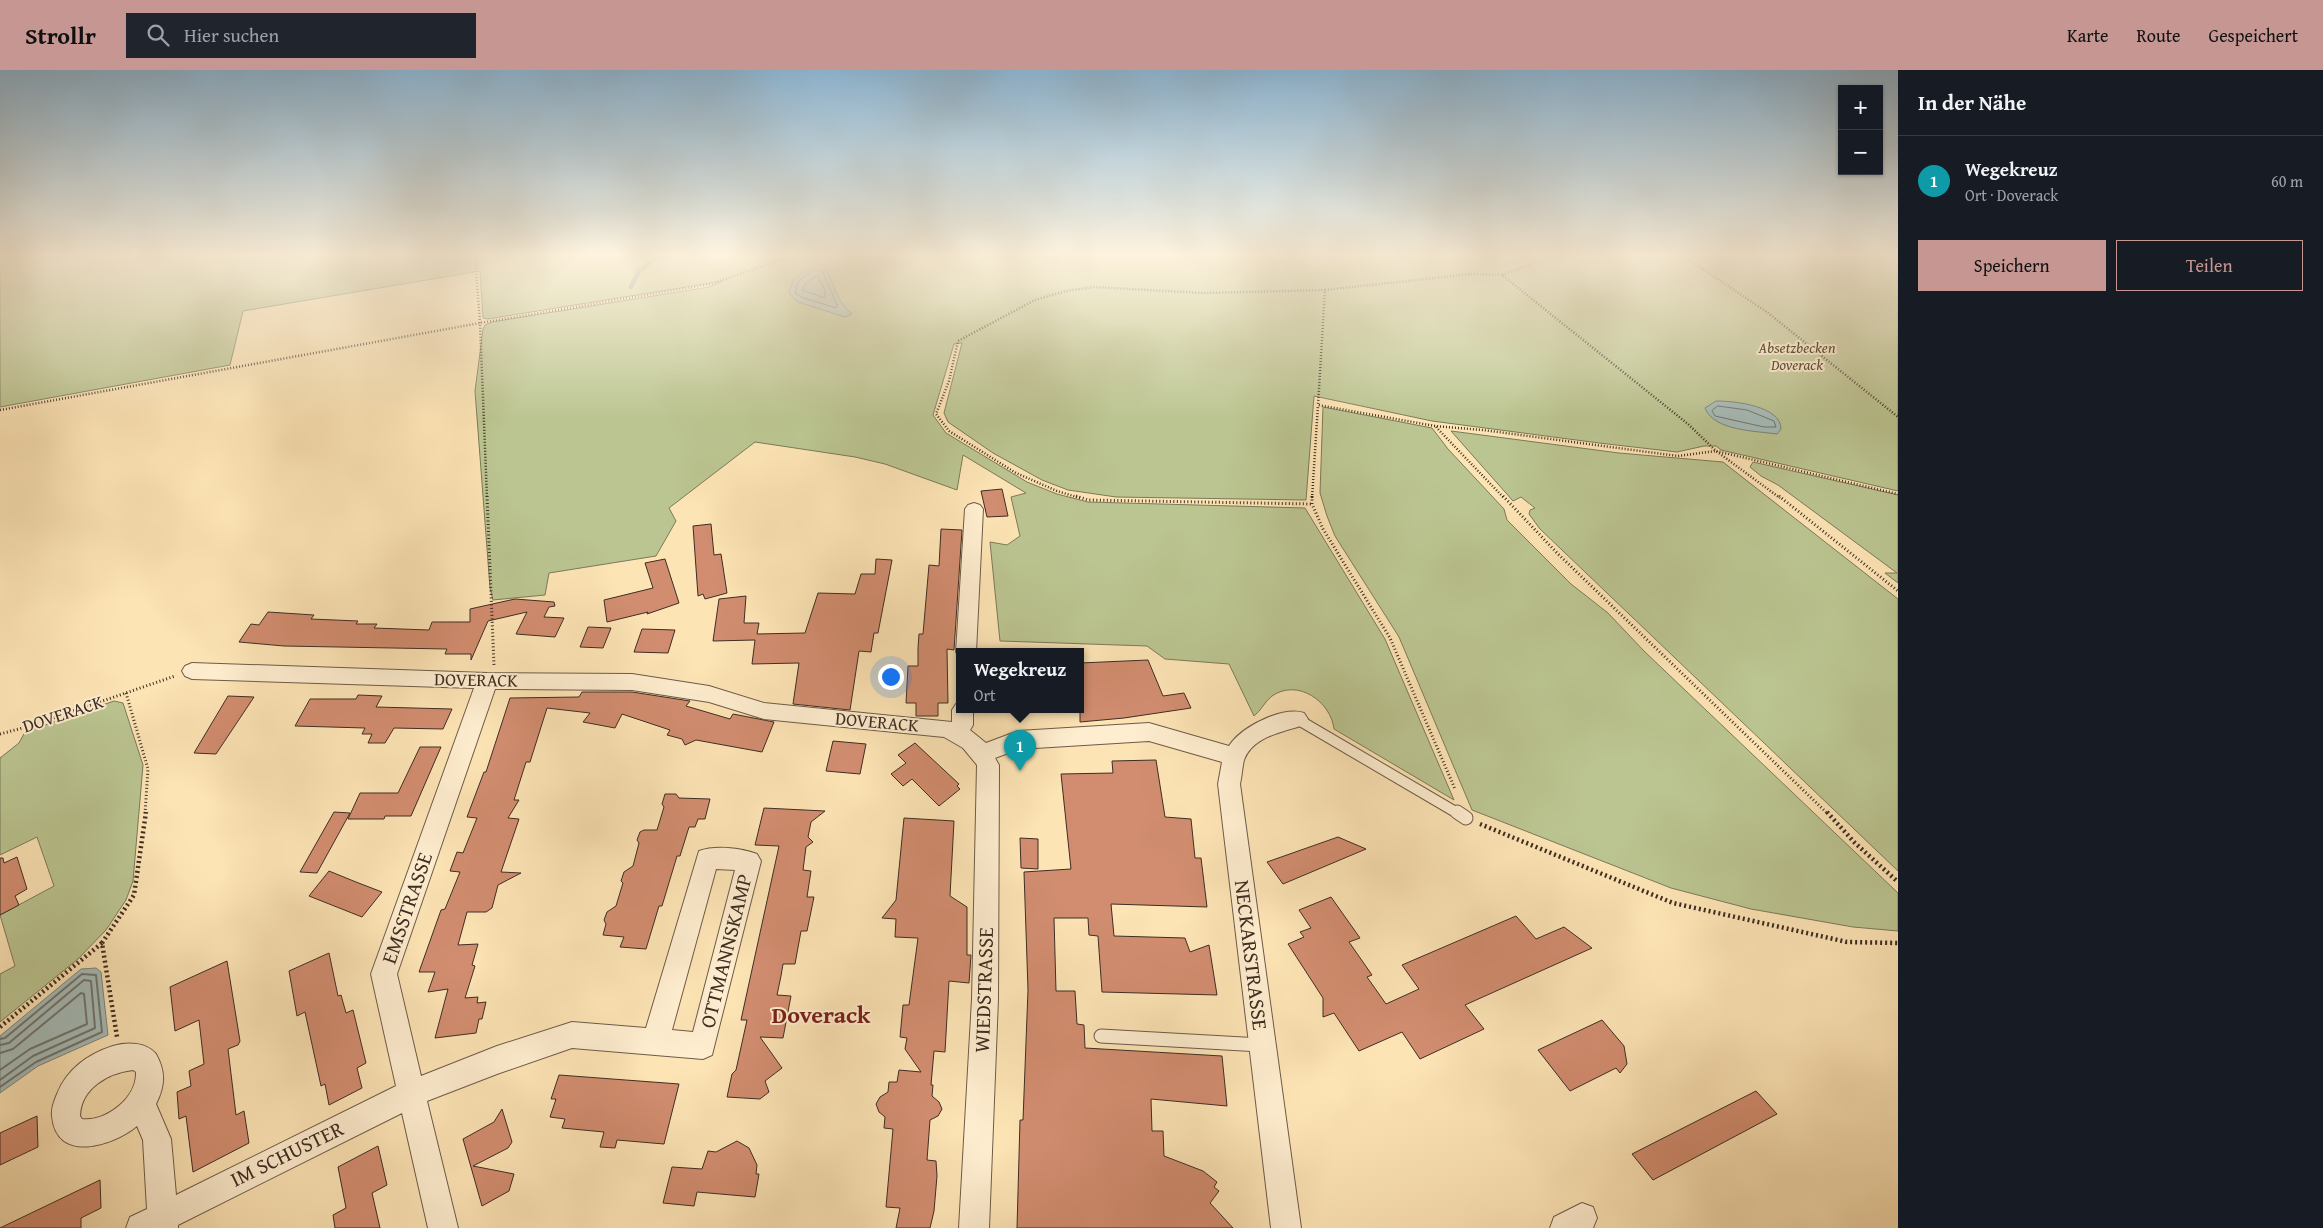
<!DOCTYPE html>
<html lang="de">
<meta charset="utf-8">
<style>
body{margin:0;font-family:"Gentium Book Plus",serif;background:#20242c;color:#f1f3f6}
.controls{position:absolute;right:15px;top:15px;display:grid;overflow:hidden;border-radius:0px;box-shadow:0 1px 4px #0004}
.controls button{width:45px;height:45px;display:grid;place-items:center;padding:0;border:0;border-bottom:1px solid #363941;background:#171b24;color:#f1f3f6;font:25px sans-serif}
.you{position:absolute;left:890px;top:606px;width:18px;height:18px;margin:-12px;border:4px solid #fff;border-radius:50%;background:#1a73e8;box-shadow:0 0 0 8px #1a73e833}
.badge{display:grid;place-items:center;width:32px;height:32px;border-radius:50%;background:#c59692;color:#fff;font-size:16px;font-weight:700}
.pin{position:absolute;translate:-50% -41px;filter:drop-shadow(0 1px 2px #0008)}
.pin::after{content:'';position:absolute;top:26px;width:18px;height:15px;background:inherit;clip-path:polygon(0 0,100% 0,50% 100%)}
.popup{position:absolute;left:956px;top:578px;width:128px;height:65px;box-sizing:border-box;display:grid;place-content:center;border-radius:0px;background:#171b24;filter:drop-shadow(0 1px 4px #0005);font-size:16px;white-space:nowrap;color:#9ea1a6}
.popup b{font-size:19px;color:#f1f3f6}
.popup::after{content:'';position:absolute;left:50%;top:100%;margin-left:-10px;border:10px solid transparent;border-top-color:#171b24}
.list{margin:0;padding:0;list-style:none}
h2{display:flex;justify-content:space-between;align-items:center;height:65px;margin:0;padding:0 20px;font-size:21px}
h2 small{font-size:16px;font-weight:400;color:#9ea1a6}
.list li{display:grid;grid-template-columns:32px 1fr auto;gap:15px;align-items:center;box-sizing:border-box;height:90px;padding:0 20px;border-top:1px solid #363941}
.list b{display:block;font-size:19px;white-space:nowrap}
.list p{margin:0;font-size:16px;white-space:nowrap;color:#9ea1a6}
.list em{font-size:16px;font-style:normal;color:#9ea1a6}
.actions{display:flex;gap:10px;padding:15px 20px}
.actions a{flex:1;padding:11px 0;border:1px solid #c59692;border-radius:0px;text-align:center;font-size:18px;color:#c59692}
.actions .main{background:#c59692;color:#111}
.icon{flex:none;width:28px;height:28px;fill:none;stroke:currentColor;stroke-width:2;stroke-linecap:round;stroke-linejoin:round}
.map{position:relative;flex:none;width:1898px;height:1158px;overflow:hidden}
header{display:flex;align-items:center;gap:30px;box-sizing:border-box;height:70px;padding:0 25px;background:#c59692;color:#111}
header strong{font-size:24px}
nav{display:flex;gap:28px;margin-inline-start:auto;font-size:18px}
.search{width:350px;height:45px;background:#20242c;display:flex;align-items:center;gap:12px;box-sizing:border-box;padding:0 18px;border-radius:0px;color:#9ea1a6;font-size:19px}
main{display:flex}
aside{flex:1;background:#171b24}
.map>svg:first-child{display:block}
.green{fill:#bbc591;stroke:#7c795a}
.water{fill:#a5bcb9;stroke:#7c837d}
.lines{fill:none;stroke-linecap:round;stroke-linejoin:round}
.shore-far1{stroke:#72746e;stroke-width:1}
.shore{stroke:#72746e;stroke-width:2}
.stream{stroke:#7c837d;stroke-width:4.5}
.building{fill:#d28d70;stroke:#3e2d23}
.service-far1-casing{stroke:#6e5b48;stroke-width:12}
.service-casing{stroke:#6e5b48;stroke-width:15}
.minor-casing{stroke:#6e5b48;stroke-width:2}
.path-far2{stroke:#3e2d23;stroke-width:2.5;stroke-dasharray:1 2;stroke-linecap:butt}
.path-far1{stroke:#3e2d23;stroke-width:3;stroke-dasharray:1 2.5;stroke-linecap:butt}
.path{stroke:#3e2d23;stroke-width:4.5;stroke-dasharray:2 3;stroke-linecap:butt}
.service-far1{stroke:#feedcf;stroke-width:10}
.service{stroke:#feedcf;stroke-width:13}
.minor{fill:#feedcf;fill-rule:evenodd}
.labels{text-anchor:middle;stroke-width:4;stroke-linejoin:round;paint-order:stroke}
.far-park-label{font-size:15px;font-style:italic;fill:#5d533e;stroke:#feedcf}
.street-label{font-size:18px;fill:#3e2d23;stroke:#feedcf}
.near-street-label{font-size:21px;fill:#3e2d23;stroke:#feedcf}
.near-quarter-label{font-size:24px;font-weight:bold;fill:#7a1f14;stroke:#feedcf}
</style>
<header>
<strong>Strollr</strong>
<div class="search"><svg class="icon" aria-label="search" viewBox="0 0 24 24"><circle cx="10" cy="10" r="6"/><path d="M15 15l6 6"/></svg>Hier suchen</div>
<nav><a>Karte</a><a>Route</a><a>Gespeichert</a></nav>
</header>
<main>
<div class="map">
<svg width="1898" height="1158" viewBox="0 0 1898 1158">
<rect width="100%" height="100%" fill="#fde4b5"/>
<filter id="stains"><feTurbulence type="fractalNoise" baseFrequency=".004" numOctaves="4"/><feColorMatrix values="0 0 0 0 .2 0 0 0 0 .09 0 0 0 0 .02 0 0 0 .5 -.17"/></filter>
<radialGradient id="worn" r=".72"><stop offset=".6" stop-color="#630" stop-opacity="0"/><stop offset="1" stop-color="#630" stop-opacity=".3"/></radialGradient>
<!-- green -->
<g class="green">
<path d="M 0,186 L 1898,186 L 1898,421 L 1721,380 L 1716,376 L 1704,376 L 1677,382 L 1599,373 L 1432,351 L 1314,326 L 1306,430 L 1116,427 L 1068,420 L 1042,410 L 993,383 L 948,352 L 944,343 L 962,273 L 954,274 L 933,345 L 946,363 L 1027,412 L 1057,424 L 1088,432 L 1305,438 L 1385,569 L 1454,730 L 1334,659 C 1331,632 1298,608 1272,626 C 1265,631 1261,641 1254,646 L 1229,594 L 1165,589 L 1147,576 L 1000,571 L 990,472 L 1007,475 L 1020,466 L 1011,427 L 1026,423 L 963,385 L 957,420 L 885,394 L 855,387 L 755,372 L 669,438 L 676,451 L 656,486 L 549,503 L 545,525 L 493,530 L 490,518 L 475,321 L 483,259 L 485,255 L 492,252 L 709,217 L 723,211 L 488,249 L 483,248 L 480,201 L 243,241 L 230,295 L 0,337 Z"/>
<path d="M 1323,337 L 1432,358 L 1448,379 L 1504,439 L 1507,450 L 1571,514 L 1608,543 L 1644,581 L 1898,823 L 1898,861 L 1853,857 L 1751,839 L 1671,818 L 1472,740 L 1399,567 L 1335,466 L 1327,446 L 1320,423 Z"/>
<path d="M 1451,361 L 1619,383 L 1723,392 L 1898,529 L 1898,801 L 1540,459 L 1529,444 L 1530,440 L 1535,438 L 1521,427 L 1513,431 Z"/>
<path d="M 1753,392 L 1898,425 L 1898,513 L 1885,503 L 1897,503 L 1778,415 L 1761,406 L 1750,397 Z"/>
<path d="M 114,631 L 123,633 L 143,695 L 133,811 L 126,830 L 106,860 L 78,889 L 0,952 L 0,904 L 15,896 L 0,845 L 54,816 L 37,767 L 0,785 L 0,688 L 19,673 L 25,662 Z"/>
</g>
<!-- water -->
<g class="water">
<path d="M 815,194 L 823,195 L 827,199 C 833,214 838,234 852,244 L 845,247 L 798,232 L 791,226 L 789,221 L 794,209 Z"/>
<path d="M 1716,331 C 1735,331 1781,336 1781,359 L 1777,364 C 1756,361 1714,361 1705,338 Z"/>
<path d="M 96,898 L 101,902 L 108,965 L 38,996 L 0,1023 L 0,966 L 81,899 Z"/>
</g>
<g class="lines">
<!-- shore-far1 -->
<g class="shore-far1">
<path d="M 813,200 L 823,202 L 837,235 L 836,238 L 801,227 L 795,223 L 798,212 Z"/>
<path d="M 817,206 L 825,220 L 825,228 L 802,220 L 807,212 Z"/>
<path d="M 1718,336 L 1747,340 L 1774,351 L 1776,357 L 1764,357 L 1715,346 L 1712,341 Z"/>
</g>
<!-- shore -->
<g class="shore">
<path d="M 0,969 L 5,968 L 82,904 L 96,905 L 102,962 L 36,992 L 0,1017"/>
<path d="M 0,975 L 9,973 L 84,910 L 91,911 L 95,958 L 33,986 L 0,1010"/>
<path d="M 0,983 L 13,979 L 81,923 L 84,924 L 87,954 L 30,979 L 0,1000"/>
</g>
<!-- stream -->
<path class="stream" d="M 631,217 L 639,201 L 659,186"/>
</g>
<!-- building -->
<g class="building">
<path d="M 1002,419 L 1008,446 L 987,447 L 981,421 Z"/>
<path d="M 711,454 L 714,485 L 721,484 L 727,523 L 705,529 L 703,524 L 698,526 L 693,456 Z"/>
<path d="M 941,459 L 962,460 L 954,580 L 947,579 L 948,633 L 938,633 L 938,646 L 916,646 L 916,633 L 906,633 L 908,596 L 918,596 L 918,578 L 919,564 L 923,564 L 929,495 L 939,496 Z"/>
<path d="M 665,489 L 679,533 L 647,544 L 648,542 L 607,552 L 604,530 L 653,518 L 645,493 Z"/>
<path d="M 876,489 L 892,490 L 878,563 L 874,563 L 871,582 L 859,581 L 850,640 L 793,634 L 799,593 L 752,594 L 755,570 L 713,571 L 719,529 L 746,526 L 744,553 L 759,553 L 757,564 L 805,563 L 818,523 L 855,524 L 861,504 L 875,504 Z"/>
<path d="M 515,529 L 554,532 L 555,536 L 549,537 L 544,547 L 564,548 L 555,567 L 516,564 L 527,542 L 488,551 L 471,590 L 471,584 L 445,584 L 447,579 L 284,576 L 239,572 L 251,554 L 259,555 L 268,542 L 314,545 L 311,549 L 358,551 L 356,554 L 377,554 L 374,558 L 429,560 L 432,552 L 470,552 L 470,539 Z"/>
<path d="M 588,557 L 611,558 L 603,578 L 580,577 Z"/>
<path d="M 642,559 L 675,560 L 668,583 L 634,582 Z"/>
<path d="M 1148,590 L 1163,626 L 1184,623 L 1191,638 L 1124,648 L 1080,652 L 1080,593 Z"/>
<path d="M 582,622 L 632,622 L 690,631 L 686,636 L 730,649 L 733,644 L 774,652 L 762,682 L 696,670 L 685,675 L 682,669 L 667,665 L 670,660 L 622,644 L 615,658 L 583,652 L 590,643 L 547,638 L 530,692 L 526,692 L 514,730 L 519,730 L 508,748 L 519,749 L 501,802 L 521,803 L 498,815 L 492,838 L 486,842 L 467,842 L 458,875 L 478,874 L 472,895 L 475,896 L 465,928 L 478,927 L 477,933 L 486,932 L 482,949 L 479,949 L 476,963 L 435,968 L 448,919 L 428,922 L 435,902 L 419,902 L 441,840 L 445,839 L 460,802 L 450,801 L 457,782 L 463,783 L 477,748 L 467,747 L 484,702 L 486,702 L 510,628 L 579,627 Z"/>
<path d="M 358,625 L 382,626 L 376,637 L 452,639 L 443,659 L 394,658 L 385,673 L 368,673 L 372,664 L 362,664 L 365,658 L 295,656 L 310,629 L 356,629 Z"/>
<path d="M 228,626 L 254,627 L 216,684 L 194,683 Z"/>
<path d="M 833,671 L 866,674 L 860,704 L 826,701 Z"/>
<path d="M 915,673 L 959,714 L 957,716 L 960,719 L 939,736 L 912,709 L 903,716 L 891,704 L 906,693 L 898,685 Z"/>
<path d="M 420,677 L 441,677 L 411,746 L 385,746 L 384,749 L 348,749 L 360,723 L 398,723 Z"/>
<path d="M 1156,690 L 1165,747 L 1191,749 L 1195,788 L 1201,788 L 1207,837 L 1111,834 L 1114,866 L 1185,868 L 1190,882 L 1209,875 L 1217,925 L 1102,922 L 1098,866 L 1089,865 L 1088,848 L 1054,848 L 1056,921 L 1075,921 L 1077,954 L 1084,955 L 1085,978 L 1222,986 L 1227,1036 L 1151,1029 L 1152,1061 L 1163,1061 L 1164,1086 L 1203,1101 L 1217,1112 L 1214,1117 L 1219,1121 L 1210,1133 L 1233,1158 L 1017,1158 L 1020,1050 L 1023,1050 L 1028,920 L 1024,802 L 1071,799 L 1061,704 L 1113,703 L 1112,691 Z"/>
<path d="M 665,724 L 676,724 L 679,728 L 710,729 L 705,749 L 698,749 L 695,757 L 689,757 L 680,786 L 677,786 L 662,836 L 659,836 L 646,879 L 620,877 L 624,867 L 603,865 L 606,854 L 604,850 L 607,842 L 616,836 L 623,813 L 621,811 L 624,802 L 633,796 L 639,773 L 637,770 L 640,762 L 644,760 L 657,760 L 664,737 L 662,734 Z"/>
<path d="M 764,738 L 825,741 L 811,752 L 808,767 L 813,772 L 806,777 L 803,800 L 811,801 L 807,827 L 814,827 L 807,861 L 801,861 L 795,894 L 783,894 L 781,906 L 777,925 L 791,926 L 783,968 L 760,967 L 782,998 L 765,1011 L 769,1022 L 760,1029 L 727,1027 L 732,1004 L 736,1000 L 747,950 L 741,950 L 779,776 L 755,775 Z"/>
<path d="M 334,742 L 350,743 L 317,803 L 300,802 Z"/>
<path d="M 904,748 L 954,751 L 950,826 L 967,837 L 967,885 L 971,885 L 969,913 L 949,911 L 945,982 L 934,981 L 931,1015 L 933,1015 L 932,1026 L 939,1032 L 942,1039 L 938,1046 L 930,1050 L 927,1090 L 936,1091 L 937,1106 L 934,1141 L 930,1158 L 896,1158 L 900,1138 L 886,1137 L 893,1059 L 884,1058 L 885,1047 L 879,1042 L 876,1034 L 880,1027 L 888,1022 L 889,1012 L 897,1012 L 899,1000 L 921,1002 L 905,979 L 907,968 L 900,967 L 903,935 L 909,935 L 918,868 L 895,867 L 896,849 L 882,848 L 896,830 Z"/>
<path d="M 1338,767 L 1366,779 L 1283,814 L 1267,792 Z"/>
<path d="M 1020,768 L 1038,769 L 1038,799 L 1021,798 Z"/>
<path d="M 17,787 L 27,819 L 15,826 L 19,835 L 0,845 L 0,788 L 3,788 L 4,793 Z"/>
<path d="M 329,801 L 356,812 L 382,822 L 362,847 L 309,826 Z"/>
<path d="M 1331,827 L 1360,868 L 1349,872 L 1372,905 L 1367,907 L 1386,934 L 1419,919 L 1402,895 L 1516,846 L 1536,869 L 1564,857 L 1592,878 L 1465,935 L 1484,959 L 1420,989 L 1402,962 L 1359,981 L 1334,943 L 1323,947 L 1323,928 L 1288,874 L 1304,867 L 1300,862 L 1311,858 L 1299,840 Z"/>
<path d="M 329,883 L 338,926 L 341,925 L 346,943 L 353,940 L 366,993 L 357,998 L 362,1018 L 329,1035 L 325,1014 L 321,1016 L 305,942 L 297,946 L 289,901 Z"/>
<path d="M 227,891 L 240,971 L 238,975 L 228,979 L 236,1045 L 244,1041 L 249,1073 L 193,1102 L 186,1046 L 179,1049 L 177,1022 L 191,1016 L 189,1001 L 204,994 L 199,950 L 175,961 L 170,917 Z"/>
<path d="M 1602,950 L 1624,976 L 1627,994 L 1620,1003 L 1616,998 L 1570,1021 L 1538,980 Z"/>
<path d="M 559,1005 L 679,1014 L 664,1074 L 617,1070 L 615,1078 L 600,1077 L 604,1062 L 562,1058 L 565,1049 L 550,1047 L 556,1029 L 551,1029 Z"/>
<path d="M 1756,1021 L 1777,1044 L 1653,1110 L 1632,1084 Z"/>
<path d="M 502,1039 L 512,1072 L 508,1078 L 473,1096 L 514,1104 L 509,1121 L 482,1136 L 463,1069 L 494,1052 Z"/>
<path d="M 37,1046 L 38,1077 L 0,1095 L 0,1063 Z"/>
<path d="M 737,1071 L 749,1078 L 757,1095 L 756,1104 L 759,1104 L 755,1127 L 697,1122 L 694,1136 L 663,1133 L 672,1097 L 702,1099 L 708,1081 L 716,1082 Z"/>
<path d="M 378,1076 L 387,1115 L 372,1123 L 380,1158 L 335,1158 L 333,1145 L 346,1138 L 338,1097 Z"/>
<path d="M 100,1110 L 101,1138 L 81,1148 L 81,1158 L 0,1158 Z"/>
</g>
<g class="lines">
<defs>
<path id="service-far1" d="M 1297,649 L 1459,744"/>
<g id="service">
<path d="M 1457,742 L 1466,748"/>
<path d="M 1101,966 L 1261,975"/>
</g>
<g id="minor">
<path d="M 974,433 L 980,435 L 983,439 L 976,582 L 960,582 L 960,588 L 956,582 L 965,439 L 968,435 Z"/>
<path d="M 192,593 L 487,603 L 632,604 L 709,616 L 764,633 L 952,652 L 952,640 L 956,634 L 960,633 L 960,640 L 973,640 L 973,655 L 970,660 L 986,673 L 1018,661 L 1149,653 L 1229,676 C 1241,657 1282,636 1304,643 L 1308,649 L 1304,655 C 1283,662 1253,666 1244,690 C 1242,698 1242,706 1240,714 L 1301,1158 L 1271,1158 L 1218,714 L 1222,692 L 1149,671 L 1019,679 L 995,688 L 999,695 L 998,929 L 989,1158 L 959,1158 L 972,929 L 977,695 L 963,678 L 944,667 L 764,649 L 709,632 L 632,620 L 495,619 L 397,904 L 421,1006 L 497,976 L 572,952 L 646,958 L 699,781 C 715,775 741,778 757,784 L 761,791 L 712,985 L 703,989 L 572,978 L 497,1004 L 427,1031 L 458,1158 L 428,1158 L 402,1043 L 178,1155 L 178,1158 L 126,1158 L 130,1147 L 147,1139 L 143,1070 L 137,1056 C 113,1076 56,1094 52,1046 C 51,1039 54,1031 57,1024 C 67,999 88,984 113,976 C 127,972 146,972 156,984 C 166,1002 165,1016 156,1034 L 171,1069 L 176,1125 L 396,1016 L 371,904 L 474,618 L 192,609 L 185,606 L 182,601 L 185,596 ZM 716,799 L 735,800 L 693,962 L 672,960 ZM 133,1000 L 136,1002 C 137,1028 106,1052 82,1049 L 80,1046 C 81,1018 108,1003 133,1000 Z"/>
<path d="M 1582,1133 L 1593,1137 L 1597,1148 L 1593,1158 L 1550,1158 L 1554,1147 Z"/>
</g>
</defs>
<!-- service-far1 casing -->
<use href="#service-far1" class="service-far1-casing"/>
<!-- service casing -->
<use href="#service" class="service-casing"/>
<!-- minor casing -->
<use href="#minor" class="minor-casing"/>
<!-- path-far2 -->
<g class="path-far2">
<path d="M 475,186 L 480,253 L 487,428"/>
<path d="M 1030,186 L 1038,188 L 1040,186"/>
<path d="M 1544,186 L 1527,196 L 1502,205 L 1688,354 L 1716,381 L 1898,424"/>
<path d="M 1683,186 L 1767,242 L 1898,347"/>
<path d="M 1502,205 L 1471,204 L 1325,220 L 1318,335 L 1435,356 L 1483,360 L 1678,386 L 1716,381 L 1780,428"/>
<path d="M 0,340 L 480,253 L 711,214 L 780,190 L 833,186"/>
<path d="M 1436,357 L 1504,428"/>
<path d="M 1080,428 L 1057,421 L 1016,403 L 949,361 L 936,344 L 949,311 L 958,271 L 1035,230 L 1066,221 L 1094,217 L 1204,223 L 1325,220"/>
<path d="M 1312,428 L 1318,335"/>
</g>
<!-- path-far1 -->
<g class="path-far1">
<path d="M 487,426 L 494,595"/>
<path d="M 1076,426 L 1088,430 L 1312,434"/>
<path d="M 1312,426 L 1312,434 L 1323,459 L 1390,568 L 1455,719"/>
<path d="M 1503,426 L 1557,483 L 1828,744"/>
<path d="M 1779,426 L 1898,521"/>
<path d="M 126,623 L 148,699 L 145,744"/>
<path d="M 0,664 L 30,656 L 175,606"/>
</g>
<!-- path -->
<g class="path">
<path d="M 1827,742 L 1854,772 L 1898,812"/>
<path d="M 1480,754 L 1673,833 L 1847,872 L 1898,873"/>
<path d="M 102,873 L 134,825 L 146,742"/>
<path d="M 0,957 L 102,873 L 117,967"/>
</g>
<!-- service-far1 -->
<use href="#service-far1" class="service-far1"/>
<!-- service -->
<use href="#service" class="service"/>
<!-- minor -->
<use href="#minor" class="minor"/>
</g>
<!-- sky -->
<linearGradient id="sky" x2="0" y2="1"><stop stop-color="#8db7d5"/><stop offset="0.53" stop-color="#fef3de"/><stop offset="1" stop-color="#fef3de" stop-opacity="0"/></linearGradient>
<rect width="1898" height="349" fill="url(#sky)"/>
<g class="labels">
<!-- far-park labels -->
<g class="far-park-label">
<text x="1797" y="283">Absetzbecken<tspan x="1797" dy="17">Doverack</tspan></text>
</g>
<!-- street labels -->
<g class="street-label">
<text transform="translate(476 610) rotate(1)" y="6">DOVERACK</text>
<text transform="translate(63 644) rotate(-18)" y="6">DOVERACK</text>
<text transform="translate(877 652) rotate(5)" y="6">DOVERACK</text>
</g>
<!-- near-street labels -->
<g class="near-street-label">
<text transform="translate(407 838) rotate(-71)" y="7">EMSSTRASSE</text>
<text transform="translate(726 881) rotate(-76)" y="7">OTTMANNSKAMP</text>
<text transform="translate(1251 885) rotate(83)" y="7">NECKARSTRASSE</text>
<text transform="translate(984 920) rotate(-88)" y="7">WIEDSTRASSE</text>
<text transform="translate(287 1084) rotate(-26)" y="7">IM SCHUSTER</text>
</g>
<!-- near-quarter labels -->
<g class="near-quarter-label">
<text x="821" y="953">Doverack</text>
</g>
</g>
<rect width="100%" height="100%" filter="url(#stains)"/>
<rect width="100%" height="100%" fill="url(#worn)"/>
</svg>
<div class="controls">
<button>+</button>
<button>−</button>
</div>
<div class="you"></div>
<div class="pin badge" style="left:1020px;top:701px;background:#0f9aa8">1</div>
<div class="popup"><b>Wegekreuz</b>Ort</div>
</div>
<aside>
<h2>In der Nähe<small></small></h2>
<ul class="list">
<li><span class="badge" style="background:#0f9aa8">1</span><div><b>Wegekreuz</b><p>Ort · Doverack</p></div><em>60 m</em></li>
</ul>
<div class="actions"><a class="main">Speichern</a><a>Teilen</a></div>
</aside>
</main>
